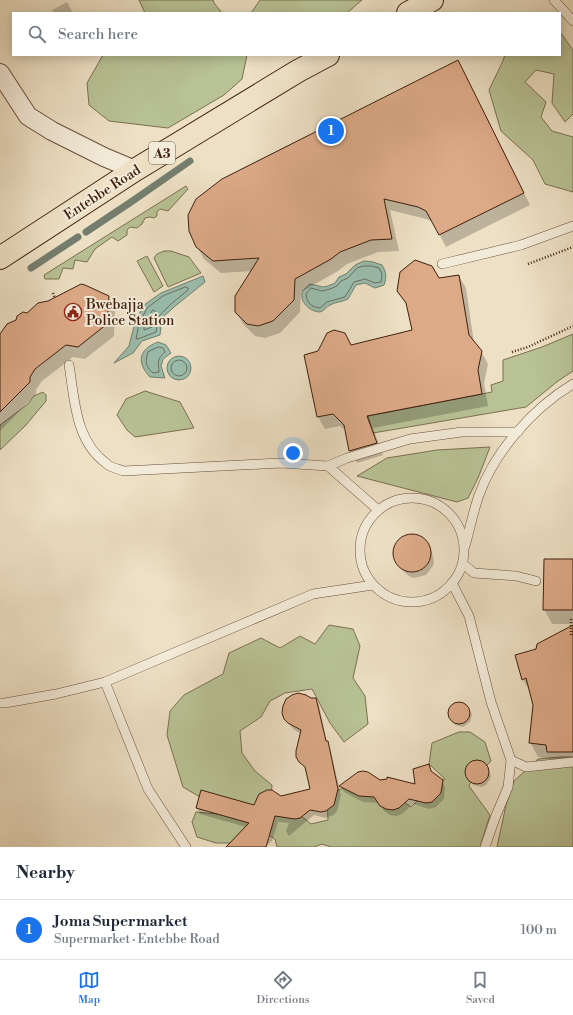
<!DOCTYPE html>
<meta charset="utf-8">
<style>
body{margin:0;font-family:"Libre Bodoni",serif;background:#f6f6f7;color:#1f2937}
.you{position:absolute;left:293px;top:453px;width:14px;height:14px;margin:-10px;border:3px solid #fff;border-radius:50%;background:#1a73e8;box-shadow:0 0 0 6px #1a73e833}
.badge{display:grid;place-items:center;width:26px;height:26px;border-radius:50%;background:#1a73e8;color:#fff;font-size:13px;font-weight:700}
.pin{position:absolute;translate:-50% -50%;border:2px solid #fff;box-shadow:0 1px 4px #0006}
.list{margin:0;padding:0;list-style:none}
h2{display:flex;justify-content:space-between;align-items:center;height:52px;margin:0;padding:0 16px;font-size:17px}
h2 small{font-size:13px;font-weight:400;color:#747a83}
.list li{display:grid;grid-template-columns:26px 1fr auto;gap:12px;align-items:center;box-sizing:border-box;height:60px;padding:0 16px;border-top:1px solid #e0e1e3}
.list b{display:block;font-size:15px;white-space:nowrap}
.list p{margin:0;font-size:13px;white-space:nowrap;color:#747a83}
.list em{font-size:13px;font-style:normal;color:#747a83}
.icon{flex:none;width:22px;height:22px;fill:none;stroke:currentColor;stroke-width:2;stroke-linecap:round;stroke-linejoin:round}
.map{position:relative;flex:none;width:573px;height:847px;overflow:hidden}
.search{position:absolute;background:#fff;box-shadow:0 2px 10px #0003;left:12px;right:12px;top:12px;height:44px;display:flex;align-items:center;gap:10px;box-sizing:border-box;padding:0 14px;border-radius:0px;color:#747a83;font-size:15px}
.sheet{height:112px;background:#fff}
nav{display:flex;justify-content:space-around;align-items:center;box-sizing:border-box;height:56px;border-top:1px solid #e0e1e3;background:#fff;font-size:11px;color:#747a83}
nav a{display:grid;justify-items:center;gap:2px}
nav .on{color:#1a73e8}
.map>svg:first-child{display:block}
.green{fill:#b8c295;stroke:#7b7051}
.water{fill:#9abeae;stroke:#757e6e}
.shadow{fill:#0003}
.lines{fill:none;stroke-linecap:round;stroke-linejoin:round}
.shore{stroke:#6c6e5e;stroke-width:1}
.stream{stroke:#757e6e;stroke-width:7}
.building{fill:#da8;stroke:#3e1f0d}
.lane-casing{stroke:#6a4f3b;stroke-width:10}
.street-casing{stroke:#6a4f3b;stroke-width:20}
.primary-casing{stroke:#3e1f0d;stroke-width:24}
.path{stroke:#3e1f0d;stroke-width:2.5;stroke-dasharray:1 2;stroke-linecap:butt}
.lane{stroke:#f3ebd9;stroke-width:9}
.street{stroke:#f3ebd9;stroke-width:18}
.primary{stroke:#ede0c4;stroke-width:22}
.labels{text-anchor:middle;stroke-width:4;stroke-linejoin:round;paint-order:stroke}
.shield{fill:#f3ebd9;stroke:#745c4a;stroke-width:1}
.shield-label{font-size:13px;font-weight:bold;fill:#3e1f0d}
.street-label{font-size:14px;fill:#3e1f0d;stroke:#f3ebd9}
.poi-label{font-size:14px;fill:#3e1f0d;stroke:#f3ebd9;text-anchor:start}
</style>
<div class="map">
<svg width="573" height="847" viewBox="0 0 573 847">
<rect width="100%" height="100%" fill="#ede0c4"/>
<filter id="stains"><feTurbulence type="fractalNoise" baseFrequency=".005" numOctaves="4"/><feColorMatrix values="0 0 0 0 .2 0 0 0 0 .09 0 0 0 0 .02 0 0 0 .5 -.17"/></filter>
<radialGradient id="worn" r=".72"><stop offset=".6" stop-color="#630" stop-opacity="0"/><stop offset="1" stop-color="#630" stop-opacity=".3"/></radialGradient>
<!-- green -->
<g class="green">
<path d="M 139,0 L 213,0 L 214,3 L 222,13 L 145,13 Z"/>
<path d="M 260,0 L 362,0 L 347,13 L 251,13 Z"/>
<path d="M 560,32 L 573,50 L 573,114 L 565,122 L 552,103 L 554,74 L 536,70 L 525,82 L 546,102 L 541,117 L 552,131 L 573,137 L 573,192 L 545,184 L 533,160 L 501,131 L 489,90 L 502,63 L 505,55 L 560,55 Z"/>
<path d="M 103,55 L 247,55 L 242,79 L 224,95 L 168,128 L 109,121 L 89,105 L 87,83 Z"/>
<path d="M 186,186 L 188,189 L 168,211 L 160,209 L 157,212 L 157,216 L 154,218 L 150,217 L 145,218 L 142,224 L 137,228 L 130,227 L 127,230 L 127,235 L 118,241 L 112,237 L 95,249 L 87,262 L 75,260 L 73,269 L 63,268 L 59,279 L 45,279 L 44,275 Z"/>
<path d="M 164,251 L 171,251 L 189,257 L 201,273 L 168,287 L 154,258 L 157,254 Z"/>
<path d="M 147,256 L 163,286 L 154,292 L 137,261 Z"/>
<path d="M 573,334 L 573,371 L 558,381 L 526,407 L 373,433 L 368,416 L 492,392 L 491,385 L 503,381 L 503,360 L 542,347 Z"/>
<path d="M 145,391 L 180,402 L 194,428 L 135,437 L 127,430 L 117,415 L 126,399 Z"/>
<path d="M 43,392 L 46,395 L 46,401 L 26,425 L 0,450 L 0,425 L 28,404 L 34,396 Z"/>
<path d="M 490,447 L 478,478 L 468,498 L 457,502 L 357,476 L 387,458 L 437,450 Z"/>
<path d="M 329,625 L 353,629 L 360,646 L 353,678 L 365,696 L 368,724 L 344,742 L 330,723 L 312,689 L 285,693 L 270,701 L 261,717 L 240,731 L 242,753 L 255,771 L 272,785 L 271,800 C 285,807 299,813 311,824 L 328,820 L 327,794 L 344,788 L 392,793 L 411,807 L 433,785 L 445,779 L 429,764 L 432,743 L 459,732 L 470,732 L 485,742 L 491,761 L 483,769 L 475,772 L 469,786 L 490,815 L 480,847 L 331,847 L 322,844 L 314,847 L 277,847 L 275,839 L 262,831 L 242,843 L 216,843 L 197,837 L 192,822 L 196,812 L 217,814 L 231,809 L 205,800 L 183,787 L 167,735 L 170,711 L 184,695 L 223,674 L 229,653 L 261,638 L 280,648 L 300,636 L 315,644 Z"/>
<path d="M 560,757 L 573,757 L 573,847 L 497,847 L 506,805 L 514,781 L 538,759 Z"/>
</g>
<!-- water -->
<g class="water">
<path d="M 364,261 L 373,262 L 382,265 C 386,272 387,277 384,285 L 375,288 L 365,283 L 356,285 L 348,299 C 342,302 335,302 330,305 C 326,307 324,311 320,312 C 311,312 300,303 302,293 C 303,289 307,287 310,284 L 323,287 L 328,286 L 335,283 L 339,277 L 346,274 L 355,265 Z"/>
<path d="M 203,276 L 205,282 L 174,307 L 162,318 L 160,335 L 142,341 L 133,353 L 114,363 L 129,346 L 135,322 L 144,305 L 161,293 Z"/>
<path d="M 158,342 L 166,345 L 171,353 L 163,359 L 161,366 L 165,378 L 150,377 C 136,362 139,349 158,342 Z"/>
<circle cx="179" cy="368" r="12"/>
</g>
<!-- shadow -->
<g class="shadow">
<path d="M 67,2 L 73,13 L 54,13 L 52,10 Z"/>
<path d="M 465,74 L 530,205 L 446,247 L 433,222 L 426,219 L 390,210 L 399,251 L 378,252 L 347,264 L 338,271 L 301,292 L 300,312 L 280,333 L 265,338 L 255,336 L 243,324 L 236,312 L 252,271 L 221,273 L 204,259 L 197,246 Z"/>
<path d="M 459,276 L 466,288 L 474,343 L 481,351 L 488,364 L 484,383 L 488,406 L 373,428 L 383,455 L 357,463 L 350,451 L 346,431 L 340,426 L 325,429 L 318,417 L 305,355 L 319,352 L 345,334 L 352,346 L 413,331 L 408,307 L 398,291 L 439,279 Z"/>
<path d="M 108,297 L 115,309 L 114,336 L 85,359 L 73,357 L 42,381 L 36,390 L 36,394 L 0,431 L 0,337 L 27,314 Z"/>
<path d="M 417,535 L 427,542 L 431,549 L 434,561 L 433,566 L 426,575 L 414,578 L 409,576 L 400,568 L 396,561 L 394,550 L 396,544 L 405,536 Z"/>
<path d="M 573,560 L 573,624 L 552,624 L 544,609 Z"/>
<path d="M 573,626 L 573,766 L 556,766 L 552,759 L 538,757 L 530,742 L 534,705 L 531,694 L 523,679 L 537,650 Z"/>
<path d="M 310,699 L 315,699 L 319,705 L 327,743 L 330,748 L 341,795 L 337,811 L 334,815 L 325,818 L 314,815 L 289,836 L 286,831 L 289,823 L 278,822 L 272,841 L 265,847 L 227,847 L 246,827 L 200,814 L 197,808 L 254,806 L 281,797 L 312,789 L 307,771 L 303,767 L 308,771 L 301,734 L 293,729 L 285,718 Z"/>
<path d="M 458,702 L 465,704 L 472,715 L 470,722 L 463,727 L 455,725 L 449,714 L 451,706 Z"/>
<path d="M 480,760 L 487,765 L 491,777 L 486,785 L 482,787 L 473,785 L 466,775 L 466,768 L 471,762 Z"/>
<path d="M 429,765 L 433,774 L 442,781 L 445,787 L 444,799 L 436,807 L 429,809 L 413,804 L 402,814 L 396,816 L 390,815 L 384,811 L 379,803 L 363,802 L 344,792 L 341,786 L 380,781 L 417,785 Z"/>
</g>
<g class="lines">
<!-- shore -->
<g class="shore">
<path d="M 364,266 L 372,266 L 379,268 L 382,274 L 381,282 L 375,283 L 365,279 L 354,282 L 345,297 L 327,302 L 320,308 C 311,307 307,303 306,294 L 311,288 L 322,291 L 330,289 L 337,286 L 341,281 L 348,278 L 357,268 Z"/>
<path d="M 186,287 L 188,288 L 188,290 L 171,304 L 159,316 L 156,332 L 138,339 L 136,339 L 139,324 L 147,308 L 163,296 Z"/>
<path d="M 153,310 L 156,312 L 152,327 L 144,330 L 144,325 Z"/>
<path d="M 159,347 L 163,348 L 165,352 C 157,359 158,362 159,372 L 153,373 C 145,366 145,361 148,352 Z"/>
<circle cx="179" cy="368" r="8"/>
</g>
<!-- stream -->
<g class="stream">
<path d="M 86,232 L 131,202 L 190,161"/>
<path d="M 31,268 L 78,237"/>
</g>
</g>
<!-- building -->
<g class="building">
<path d="M 458,60 L 524,193 L 439,235 L 426,211 L 418,207 L 384,199 L 392,239 L 371,240 L 340,252 L 331,259 L 295,279 L 294,300 L 273,321 L 258,326 L 247,324 L 235,312 L 235,296 L 259,258 L 213,261 L 196,247 L 189,231 L 188,215 L 196,199 L 222,179 Z"/>
<path d="M 415,260 L 432,266 L 439,278 L 459,275 L 469,335 L 482,351 L 478,370 L 482,394 L 367,416 L 377,443 L 349,451 L 344,425 L 333,414 L 317,417 L 304,355 L 318,351 L 327,333 L 334,330 L 345,333 L 351,345 L 412,330 L 406,303 L 397,291 L 400,272 Z"/>
<path d="M 81,284 L 85,285 L 109,296 L 107,324 L 78,347 L 66,345 L 35,369 L 30,377 L 30,382 L 0,412 L 0,334 L 7,324 L 16,320 L 17,316 L 23,312 L 27,313 L 38,303 L 48,301 Z"/>
<circle cx="412" cy="553" r="19"/>
<path d="M 544,559 L 573,559 L 573,610 L 543,610 Z"/>
<path d="M 573,625 L 573,752 L 547,752 L 546,745 L 529,743 L 533,705 L 526,678 L 522,680 L 515,655 L 536,649 L 537,644 Z"/>
<path d="M 298,693 L 306,695 L 311,698 L 316,698 L 326,741 L 328,741 L 338,789 L 334,805 L 326,811 L 321,812 L 310,810 L 300,818 L 295,819 L 275,816 L 266,847 L 226,847 L 249,823 L 196,808 L 201,790 L 254,805 L 259,794 L 267,790 L 272,790 L 281,796 L 310,789 L 305,767 L 299,762 L 296,757 L 296,751 L 301,730 L 288,723 L 284,719 L 282,713 L 283,706 L 286,699 L 292,695 Z"/>
<circle cx="459" cy="713" r="11"/>
<circle cx="477" cy="772" r="12"/>
<path d="M 429,764 L 431,771 L 443,780 L 441,793 L 432,802 L 426,803 L 409,799 L 399,808 L 393,810 L 386,809 L 380,806 L 374,797 L 359,796 L 339,786 L 358,772 L 363,771 L 368,772 L 380,780 L 387,779 L 387,777 L 415,784 L 413,769 Z"/>
</g>
<g class="lines">
<defs>
<g id="lane">
<path d="M 554,0 L 573,21"/>
<path d="M 442,264 L 521,245 L 573,226"/>
<path d="M 69,365 C 75,401 75,441 107,464 C 111,468 119,469 124,471 L 281,463 L 328,466 L 377,509"/>
<path d="M 328,466 L 347,458 L 410,439 L 462,432 L 518,432"/>
<circle cx="412" cy="550" r="52"/>
<path d="M 465,546 C 470,529 473,512 479,495 C 495,451 533,408 573,384"/>
<path d="M 463,564 L 474,573 L 516,576 L 536,581"/>
<path d="M 452,583 L 469,616 L 491,702 L 511,760 L 508,787 L 495,818 L 485,847"/>
<path d="M 105,682 L 148,789 L 186,847"/>
<path d="M 0,703 L 5,703 L 56,694 L 105,682 L 313,594 L 373,585"/>
<path d="M 511,760 L 526,767 L 573,762"/>
</g>
<path id="street" d="M 0,73 L 28,116 L 52,131 L 104,157 L 135,170"/>
<g id="primary">
<path d="M 408,13 L 432,0"/>
<path d="M 0,258 L 135,170 L 298,71 L 328,55"/>
</g>
</defs>
<!-- lane casing -->
<use href="#lane" class="lane-casing"/>
<!-- street casing -->
<use href="#street" class="street-casing"/>
<!-- primary casing -->
<use href="#primary" class="primary-casing"/>
<!-- path -->
<g class="path">
<path d="M 528,264 L 573,247"/>
<path d="M 53,293 L 55,298"/>
<path d="M 512,352 L 528,347 L 573,326"/>
<path d="M 571,635 L 571,618"/>
</g>
<!-- lane -->
<use href="#lane" class="lane"/>
<!-- street -->
<use href="#street" class="street"/>
<!-- primary -->
<use href="#primary" class="primary"/>
</g>
<!-- icons -->
<defs>
<symbol id="civic-ring" viewBox="-11 -11 22 22"><circle r="9.5" fill="#f3ebd9" stroke="#8f2418" stroke-width="1.5"/><path d="M-.6-6.5H3V-4.5H.6V-3L4-1V1h2V6H-6V1h2V-1L-.6-3ZM-1.2 2.5V6h2.4V2.5Z" fill="#8f2418"/></symbol>
</defs>
<g fill-rule="evenodd">
<use href="#civic-ring" x="63" y="302" width="20" height="20"/>
</g>
<g class="labels">
<!-- shield labels -->
<rect class="shield" x="149" y="142" width="26" height="22" rx="3"/>
<g class="shield-label">
<text x="162" y="158">A3</text>
</g>
<!-- street labels -->
<g class="street-label">
<text transform="translate(102 192) rotate(-33)" y="5">Entebbe Road</text>
</g>
<!-- poi labels -->
<g class="poi-label">
<text x="86" y="309">Bwebajja<tspan x="86" dy="16">Police Station</tspan></text>
</g>
</g>
<rect width="100%" height="100%" filter="url(#stains)"/>
<rect width="100%" height="100%" fill="url(#worn)"/>
</svg>
<div class="you"></div>
<div class="pin badge" style="left:331px;top:131px">1</div>
<div class="search"><svg class="icon" aria-label="search" viewBox="0 0 24 24"><circle cx="10" cy="10" r="6"/><path d="M15 15l6 6"/></svg>Search here</div>
</div>
<section class="sheet">
<h2>Nearby<small></small></h2>
<ul class="list">
<li><span class="badge">1</span><div><b>Joma Supermarket</b><p>Supermarket · Entebbe Road</p></div><em>100 m</em></li>
</ul>
</section>
<nav>
<a class="on"><svg class="icon" aria-label="map" viewBox="0 0 24 24"><path d="M3 6l6-2 6 2 6-2v14l-6 2-6-2-6 2zM9 4v14M15 6v14"/></svg>Map</a>
<a><svg class="icon" aria-label="directions" viewBox="0 0 24 24"><path d="M12 3l9 9-9 9-9-9zM9 14v-3h6M13 9l2 2-2 2"/></svg>Directions</a>
<a><svg class="icon" aria-label="saved" viewBox="0 0 24 24"><path d="M7 4h10v16l-5-4-5 4z"/></svg>Saved</a>
</nav>
